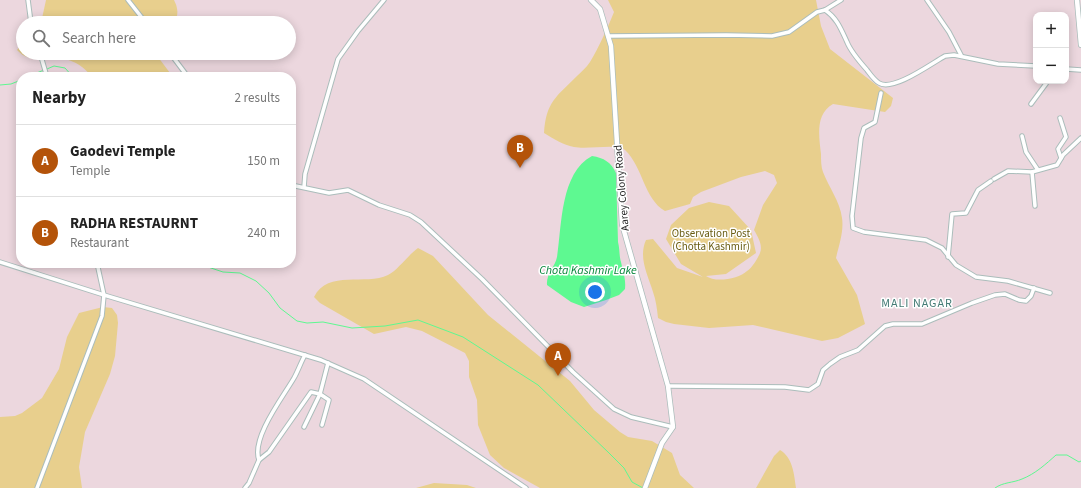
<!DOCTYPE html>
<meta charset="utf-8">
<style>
body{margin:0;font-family:"Source Sans 3",sans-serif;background:#f2f2f2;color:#222}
.controls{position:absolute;right:12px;top:12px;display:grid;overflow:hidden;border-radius:8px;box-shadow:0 2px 10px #0003}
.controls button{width:36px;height:36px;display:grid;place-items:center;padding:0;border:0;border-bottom:1px solid #e0e0e0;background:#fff;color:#222;font:20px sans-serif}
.you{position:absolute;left:595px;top:292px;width:14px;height:14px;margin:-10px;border:3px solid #fff;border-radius:50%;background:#1a73e8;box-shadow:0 0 0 6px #1a73e833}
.badge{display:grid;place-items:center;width:26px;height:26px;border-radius:50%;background:#b45309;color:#fff;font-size:13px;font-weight:700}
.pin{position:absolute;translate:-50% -33px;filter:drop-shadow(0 1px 2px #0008)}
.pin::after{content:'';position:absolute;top:21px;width:14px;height:12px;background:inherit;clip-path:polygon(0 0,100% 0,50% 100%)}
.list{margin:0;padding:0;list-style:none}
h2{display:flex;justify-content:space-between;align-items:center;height:52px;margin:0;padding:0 16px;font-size:17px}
h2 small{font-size:13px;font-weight:400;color:#767676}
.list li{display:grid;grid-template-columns:26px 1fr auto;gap:12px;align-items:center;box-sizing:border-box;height:72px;padding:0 16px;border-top:1px solid #e0e0e0}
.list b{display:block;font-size:15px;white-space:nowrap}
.list p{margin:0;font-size:13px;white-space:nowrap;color:#767676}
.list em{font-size:13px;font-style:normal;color:#767676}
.icon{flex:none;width:22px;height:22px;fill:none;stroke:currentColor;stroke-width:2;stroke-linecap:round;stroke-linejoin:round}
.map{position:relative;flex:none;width:1081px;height:488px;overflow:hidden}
.search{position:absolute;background:#fff;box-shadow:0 2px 10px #0003;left:16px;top:16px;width:280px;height:44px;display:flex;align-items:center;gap:10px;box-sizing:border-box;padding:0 14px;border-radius:22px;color:#767676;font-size:15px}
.panel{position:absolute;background:#fff;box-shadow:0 2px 10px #0003;left:16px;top:72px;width:280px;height:196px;border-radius:16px}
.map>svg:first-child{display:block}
.green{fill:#e8cf8d}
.water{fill:#5ef991}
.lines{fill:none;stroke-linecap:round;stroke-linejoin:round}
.stream{stroke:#5ef991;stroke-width:1}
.street-casing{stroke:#abbdbb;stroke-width:5.5}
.secondary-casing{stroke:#abbdbb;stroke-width:6}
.street{stroke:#fff;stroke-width:3.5}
.secondary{stroke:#fff;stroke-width:4.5}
.labels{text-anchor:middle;stroke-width:3;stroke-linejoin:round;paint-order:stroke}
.street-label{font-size:11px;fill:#272727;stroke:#fff}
.park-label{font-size:11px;fill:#695c12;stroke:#fff}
.water-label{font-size:12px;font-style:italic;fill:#048438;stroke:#fff}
.neighbourhood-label{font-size:12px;letter-spacing:1px;fill:#447b75;stroke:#fff}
</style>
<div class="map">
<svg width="1081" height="488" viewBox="0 0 1081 488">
<rect width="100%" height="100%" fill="#ecd7de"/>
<!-- green -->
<g class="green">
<path d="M 46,0 L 174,0 C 178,8 179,15 174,23 L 41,23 Z"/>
<path d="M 608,0 L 816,0 L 821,26 L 830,49 L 893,98 L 891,106 L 885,112 L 833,104 C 815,114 819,136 821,154 C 821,160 821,167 823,172 C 829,188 840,201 842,218 C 844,231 839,245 836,258 L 857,295 L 865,324 L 838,338 L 822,341 L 753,325 L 709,328 L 674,324 L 666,322 L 658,318 C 657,309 656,300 653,292 C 648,275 638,258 646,240 L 653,239 L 677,268 L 703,277 L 681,264 L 666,239 L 671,225 L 689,208 L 709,202 L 729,206 L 751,230 L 756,253 L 726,274 L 706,276 C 715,283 739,279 747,271 C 752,268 758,258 760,253 C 763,245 758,237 754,230 L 763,205 L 777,183 L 774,175 L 765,171 L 741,177 L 701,192 L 693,197 L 690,204 L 665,211 C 644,199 643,167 625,150 C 617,143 588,150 574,147 C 563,145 554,139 544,133 C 546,102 556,97 577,76 C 581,72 586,68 590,62 C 599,47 607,29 614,12 Z"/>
<path d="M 23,42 L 23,53 L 160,53 L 158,57 L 173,77 L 92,77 C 64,42 37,72 17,50 Z"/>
<path d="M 418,248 L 433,256 L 488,315 L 570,381 L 594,410 L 620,432 L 628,437 L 652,441 L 672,453 L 680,475 L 694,488 L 540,488 L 504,468 L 490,455 L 478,425 L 477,400 L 469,377 L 469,361 L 465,353 L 422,331 L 406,327 L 374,334 L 320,303 L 314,297 C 328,269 366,286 388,275 C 398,270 408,255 418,248 Z"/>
<path d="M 103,307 L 112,308 L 117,315 L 118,323 L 115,356 L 110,374 L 85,432 L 79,467 L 82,488 L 0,488 L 0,417 L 15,416 L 22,413 L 42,398 L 59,369 L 67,337 L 79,313 Z"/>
<path d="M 780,450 C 793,458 794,474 796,488 L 756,488 L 774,456 Z"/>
<path d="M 434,483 L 467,485 L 476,488 L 416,488 Z"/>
</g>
<!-- water -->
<path class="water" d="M 592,156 C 604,158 611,162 616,173 L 618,242 C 620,250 619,256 621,262 C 623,272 626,278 625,289 L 619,295 L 606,300 L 584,307 L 571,302 L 547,285 C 546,274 555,267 557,257 C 562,226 560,173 592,156 Z"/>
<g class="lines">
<!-- stream -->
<g class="stream">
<path d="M 47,69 L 54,66 L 65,68 L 73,77"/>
<path d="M 27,77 L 44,70"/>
<path d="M 0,85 L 11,84 L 21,80"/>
<path d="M 196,263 L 223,272 L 240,273 L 256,281 L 269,293 L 280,308 L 297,321 L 307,323 L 323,322 L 352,328 L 385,326 L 418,320 L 463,337 L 538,385 L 609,453 L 624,468 L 632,482 L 643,488"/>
<path d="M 995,488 C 1003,482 1013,483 1022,479 C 1035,474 1046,464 1056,455 L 1067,455 L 1079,462 L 1081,461"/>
</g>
<defs>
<g id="street">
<path d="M 28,0 L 31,23"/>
<path d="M 128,0 L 146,23"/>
<path d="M 927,0 L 949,32 L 961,55"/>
<path d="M 825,10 C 837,18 841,29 847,42 C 851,52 859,61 867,70 C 870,74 874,80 879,83 C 893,92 932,63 945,56 L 954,55 L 998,64 L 1036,66"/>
<path d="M 608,36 L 726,35 L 772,36 L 789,32 L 817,12 L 825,10 L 841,0"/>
<path d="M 40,53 L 47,77"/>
<path d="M 170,53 L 188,77"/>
<path d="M 1066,69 L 1081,70"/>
<path d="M 881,93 L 875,122 L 864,128 L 861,138 L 852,216 L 853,228 L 864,232 L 926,240 L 942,248 L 956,265 L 976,277 L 1008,281 L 1050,293"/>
<path d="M 1031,104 L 1048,81"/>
<path d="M 1060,118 L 1066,137 L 1058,149 L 1061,158"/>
<path d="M 1022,136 L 1026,152 L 1038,170"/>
<path d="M 1032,172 L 1035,206"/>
<path d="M 994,179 L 1008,171 L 1032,172 L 1057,165 L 1063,155 L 1081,138"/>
<path d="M 291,185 L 329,193 L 348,190 L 379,205 L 410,215 L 421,222 L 482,279 L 573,372 L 614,409 L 631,417 L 673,427"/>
<path d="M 304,187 L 305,174 L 338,59 L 358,31 L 384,0"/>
<path d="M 948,257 L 952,214 L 966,213 L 978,190 L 991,181"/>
<path d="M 0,262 L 104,295 L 321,360 L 364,379 L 526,488"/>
<path d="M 305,355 C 301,362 298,371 294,378 C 283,397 251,438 259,460 L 269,452 L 311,392 L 320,394 L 328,363"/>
<path d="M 668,386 L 785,387 L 809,390 L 818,384 L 823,370 L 830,364 L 840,357 L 858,350 L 885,326 L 893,324 L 922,324 L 972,303 L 995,295 L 1005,294 L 1019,300 L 1026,301 L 1031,296 L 1034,288"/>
<path d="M 304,427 L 320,394 L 329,400 L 322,425"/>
<path d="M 37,488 L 102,316 L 104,295 L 97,263"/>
<path d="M 245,488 L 249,483 L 259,460"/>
</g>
<g id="secondary">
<path d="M 591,0 L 600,9 L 611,46 L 622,224 L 668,386 L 673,427 L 662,443 L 645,488"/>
<path d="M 1077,0 L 1081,45"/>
</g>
</defs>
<!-- street casing -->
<use href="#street" class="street-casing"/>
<!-- secondary casing -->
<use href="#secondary" class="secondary-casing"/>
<!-- street -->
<use href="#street" class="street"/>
<!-- secondary -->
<use href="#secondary" class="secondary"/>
</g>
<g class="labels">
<!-- street labels -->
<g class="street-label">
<text transform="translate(621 188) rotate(-95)" y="4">Aarey Colony Road</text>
</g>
<!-- park labels -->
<g class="park-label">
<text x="711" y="237">Observation Post<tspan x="711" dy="13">(Chotta Kashmir)</tspan></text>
</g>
<!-- water labels -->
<g class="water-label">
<text x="588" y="274">Chota Kashmir Lake</text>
</g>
<!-- neighbourhood labels -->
<g class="neighbourhood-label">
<text x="917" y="307">MALI NAGAR</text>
</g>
</g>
</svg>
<div class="controls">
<button>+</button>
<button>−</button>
</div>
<div class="you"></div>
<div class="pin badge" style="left:558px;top:376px">A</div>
<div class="pin badge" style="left:520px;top:168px">B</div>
<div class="search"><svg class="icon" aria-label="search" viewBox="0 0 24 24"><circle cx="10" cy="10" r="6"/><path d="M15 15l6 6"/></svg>Search here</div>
<section class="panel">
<h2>Nearby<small>2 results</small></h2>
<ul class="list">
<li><span class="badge">A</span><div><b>Gaodevi Temple</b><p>Temple</p></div><em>150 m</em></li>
<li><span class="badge">B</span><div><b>RADHA RESTAURNT</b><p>Restaurant</p></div><em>240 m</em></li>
</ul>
</section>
</div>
